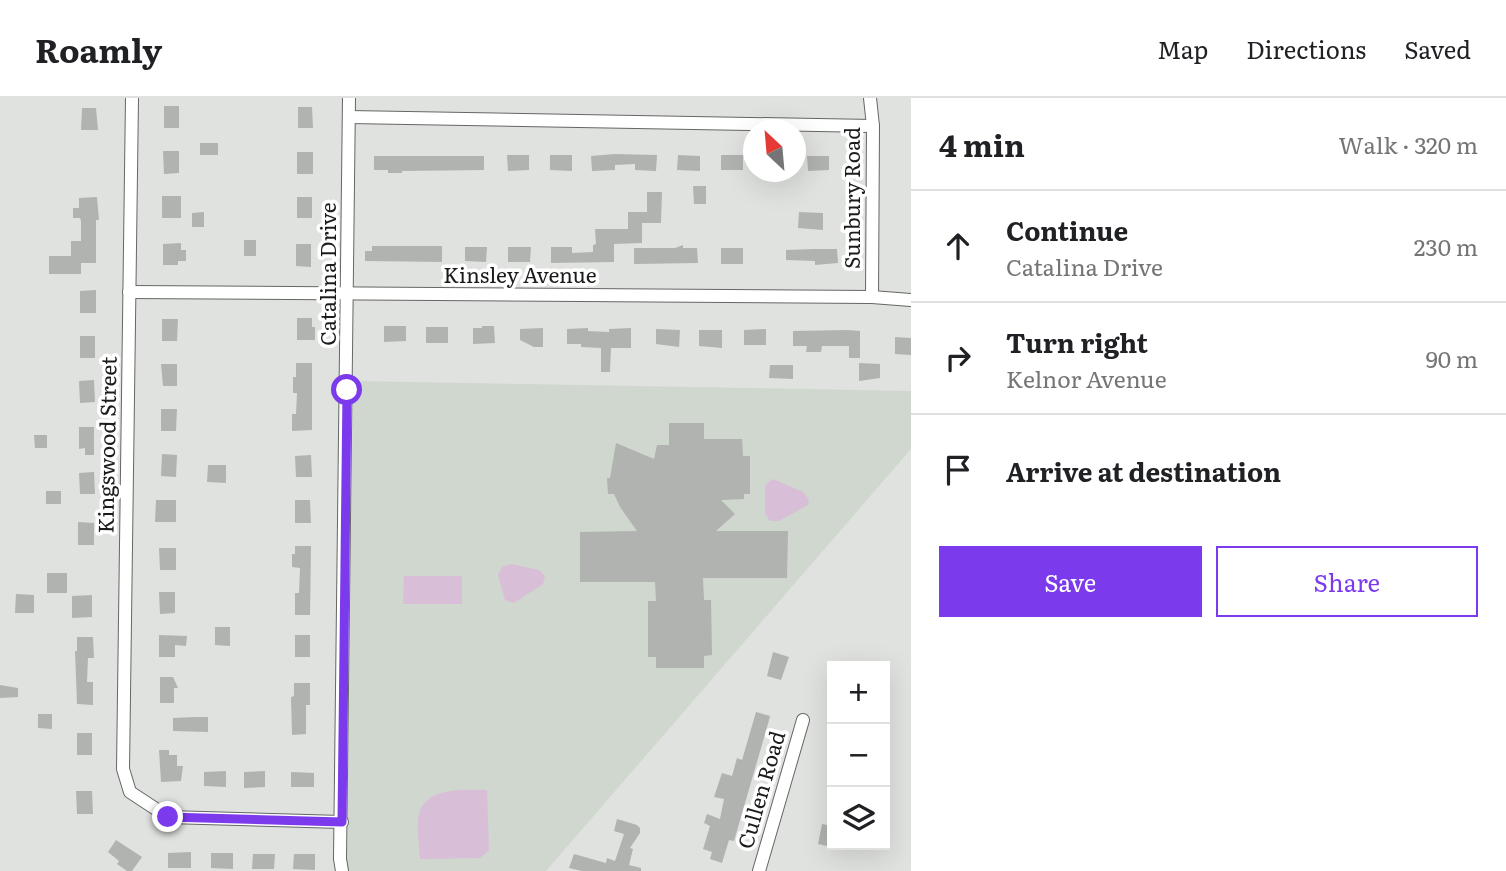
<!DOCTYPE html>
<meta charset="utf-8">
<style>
body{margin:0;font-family:Literata,serif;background:#f6f6f6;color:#202124}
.controls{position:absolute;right:21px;bottom:21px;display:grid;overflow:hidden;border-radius:0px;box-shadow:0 7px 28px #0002}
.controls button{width:63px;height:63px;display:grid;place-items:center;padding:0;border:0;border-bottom:2px solid #e0e0e0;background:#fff;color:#202124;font:35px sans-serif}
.compass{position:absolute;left:743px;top:21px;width:63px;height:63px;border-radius:50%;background:#fff;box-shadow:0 7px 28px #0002;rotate:334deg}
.stop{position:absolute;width:21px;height:21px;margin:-16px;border:5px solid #7c3aed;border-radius:50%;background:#fff}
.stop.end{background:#7c3aed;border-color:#fff;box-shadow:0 2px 7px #0008}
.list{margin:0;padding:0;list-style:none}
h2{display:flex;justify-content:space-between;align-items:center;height:91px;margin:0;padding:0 28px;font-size:30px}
h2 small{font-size:23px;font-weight:400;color:#757577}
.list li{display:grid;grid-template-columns:46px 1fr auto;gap:21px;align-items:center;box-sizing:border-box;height:112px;padding:0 28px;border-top:2px solid #e0e0e0}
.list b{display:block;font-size:26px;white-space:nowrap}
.list p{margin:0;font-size:23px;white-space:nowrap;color:#757577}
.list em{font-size:23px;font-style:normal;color:#757577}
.actions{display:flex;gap:14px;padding:21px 28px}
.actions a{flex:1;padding:16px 0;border:2px solid #7c3aed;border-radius:0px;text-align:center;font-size:24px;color:#7c3aed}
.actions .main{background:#7c3aed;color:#fff}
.icon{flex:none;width:38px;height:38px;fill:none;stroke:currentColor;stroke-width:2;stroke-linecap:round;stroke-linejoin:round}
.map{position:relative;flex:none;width:911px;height:773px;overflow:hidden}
header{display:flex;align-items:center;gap:42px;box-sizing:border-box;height:98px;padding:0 35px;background:#fff;border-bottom:2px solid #e0e0e0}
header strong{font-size:33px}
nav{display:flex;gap:38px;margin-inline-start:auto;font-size:24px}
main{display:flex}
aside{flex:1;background:#fff}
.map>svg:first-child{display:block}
.built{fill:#cfd7ce}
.green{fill:#d9bed7}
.building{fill:#b0b3b0}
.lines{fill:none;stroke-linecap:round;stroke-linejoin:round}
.minor-casing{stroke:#656764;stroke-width:14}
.minor{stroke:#fff;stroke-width:12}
.route{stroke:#7c3aed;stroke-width:9}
.labels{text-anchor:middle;stroke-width:7;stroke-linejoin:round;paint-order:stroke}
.street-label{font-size:21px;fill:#1a1b1a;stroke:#fff}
</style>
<header>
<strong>Roamly</strong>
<nav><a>Map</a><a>Directions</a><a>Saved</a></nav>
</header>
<main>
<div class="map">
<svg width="911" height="773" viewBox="0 0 911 773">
<rect width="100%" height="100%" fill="#e0e2df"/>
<!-- built -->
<path class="built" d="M 353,283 L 911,293 L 911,351 L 546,773 L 349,773 L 347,764 Z"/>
<!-- green -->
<g class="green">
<path d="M 773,381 L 803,394 L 809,402 L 808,407 L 779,423 L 770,423 L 765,416 L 765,390 L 766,386 Z"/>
<path d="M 511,466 L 539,472 L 545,478 L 543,486 L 514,505 L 505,502 L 498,477 L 502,469 Z"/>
<path d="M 404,478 L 462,478 L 462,506 L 403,506 Z"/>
<path d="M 487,692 L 489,752 L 480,760 L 420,761 C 419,748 417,735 418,722 C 421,688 463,692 487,692 Z"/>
</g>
<!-- building -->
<g class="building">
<rect x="164" y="8" width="15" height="22"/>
<path d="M 298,9 L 312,9 L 313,30 L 298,30 Z"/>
<path d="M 82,10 L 96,10 L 98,32 L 81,32 Z"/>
<rect x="200" y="45" width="18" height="12"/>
<path d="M 163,53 L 179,53 L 179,75 L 164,76 Z"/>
<rect x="297" y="54" width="16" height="22"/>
<path d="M 615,56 L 657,57 L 656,73 L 635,72 L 635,66 L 615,67 L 615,72 L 592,73 L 591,58 Z"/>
<path d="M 507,57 L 529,57 L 529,72 L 508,73 Z"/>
<path d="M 550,57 L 572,57 L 572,73 L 550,72 Z"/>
<path d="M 678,57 L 700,58 L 700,73 L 677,72 Z"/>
<rect x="721" y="57" width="22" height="15"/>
<path d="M 374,58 L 484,58 L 484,72 L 402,73 L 402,75 L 388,75 L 388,72 L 374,72 Z"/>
<path d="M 807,58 L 829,58 L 829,72 L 808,73 Z"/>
<path d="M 693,88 L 706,88 L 706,106 L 694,106 Z"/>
<path d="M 647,94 L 662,94 L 661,125 L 642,125 L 642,145 L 614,146 L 614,164 L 551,165 L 551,149 L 572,149 L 572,155 L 593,154 L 593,147 L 596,146 L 595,131 L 628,131 L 628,114 L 647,114 Z"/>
<rect x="162" y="98" width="19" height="22"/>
<path d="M 97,99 L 99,122 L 96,122 L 96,165 L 81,165 L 81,176 L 49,176 L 49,158 L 71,158 L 71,143 L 81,143 L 81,123 L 80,120 L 73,120 L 73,110 L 79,110 L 79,100 Z"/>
<rect x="297" y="99" width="15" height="21"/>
<path d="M 204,114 L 204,129 L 192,129 L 192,115 Z"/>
<path d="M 799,114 L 823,115 L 823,132 L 798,130 Z"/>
<rect x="244" y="142" width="12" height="16"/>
<path d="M 181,145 L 181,152 L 186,152 L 186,163 L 178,163 L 178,167 L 163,167 L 163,146 Z"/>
<path d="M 296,146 L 311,146 L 311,169 L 296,168 Z"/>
<path d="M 683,147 L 683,150 L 697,150 L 698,165 L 634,166 L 634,150 L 675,150 Z"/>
<path d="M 372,148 L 442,148 L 442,164 L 365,163 L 365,153 L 372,153 Z"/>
<path d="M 465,149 L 487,149 L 486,164 L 465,163 Z"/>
<path d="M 508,149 L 531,149 L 530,164 L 508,164 Z"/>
<rect x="721" y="150" width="22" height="16"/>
<path d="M 815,151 L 837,151 L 838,165 L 815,167 L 815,163 L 786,162 L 786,152 Z"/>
<path d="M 96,192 L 96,215 L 80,215 L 80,193 Z"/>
<path d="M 297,220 L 312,220 L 312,229 L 315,229 L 315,242 L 297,242 Z"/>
<path d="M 162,221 L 178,221 L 177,243 L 162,243 Z"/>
<path d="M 384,228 L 406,228 L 406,243 L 384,244 Z"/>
<path d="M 482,228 L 494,228 L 495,245 L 473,246 L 473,230 L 482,230 Z"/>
<rect x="426" y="229" width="22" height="16"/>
<path d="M 543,230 L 543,249 L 534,249 L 520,242 L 520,231 Z"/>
<path d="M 588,230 L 588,233 L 609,234 L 609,231 L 631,230 L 631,250 L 611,250 L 610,274 L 601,274 L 601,250 L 581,249 L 581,246 L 567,246 L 567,231 Z"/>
<path d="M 656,231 L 680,232 L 679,249 L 656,246 Z"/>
<path d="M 766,231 L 766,247 L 744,247 L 744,232 Z"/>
<path d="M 699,232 L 722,232 L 722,250 L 699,248 Z"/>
<path d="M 848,232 L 860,233 L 860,260 L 849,260 L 849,248 L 822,248 L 821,254 L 806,254 L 807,248 L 793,248 L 793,233 Z"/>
<rect x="80" y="238" width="15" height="22"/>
<path d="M 895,239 L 911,240 L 911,257 L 895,256 Z"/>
<path d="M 296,265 L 312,265 L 312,332 L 292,333 L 292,316 L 296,316 L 297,295 L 293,295 L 293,279 L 296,279 Z"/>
<path d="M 859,265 L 880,266 L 880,280 L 859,283 Z"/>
<path d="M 161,266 L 177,266 L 177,288 L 163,288 Z"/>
<path d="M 770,267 L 793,267 L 793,281 L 769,280 Z"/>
<path d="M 94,282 L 95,304 L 80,305 L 79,283 Z"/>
<path d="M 161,311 L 177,311 L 176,333 L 161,333 Z"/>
<path d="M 669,325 L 704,325 L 704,341 L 742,341 L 743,358 L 750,358 L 750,396 L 744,396 L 744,401 L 721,402 L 735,416 L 716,433 L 788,433 L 787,480 L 703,480 L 704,502 L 711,502 L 712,557 L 704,558 L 704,570 L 656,570 L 656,559 L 648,559 L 648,503 L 656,503 L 655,484 L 580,484 L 580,434 L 637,433 L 620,409 L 614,396 L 608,396 L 607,380 L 610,380 L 616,345 L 654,361 L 657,347 L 669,347 Z"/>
<path d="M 79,329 L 94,329 L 94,357 L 85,357 L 85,350 L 79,351 Z"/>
<path d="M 34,337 L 47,337 L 47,350 L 35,350 Z"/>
<path d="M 162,356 L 177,357 L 176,379 L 161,378 Z"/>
<path d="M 311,357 L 312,379 L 296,379 L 295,358 Z"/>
<path d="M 208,367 L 226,367 L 226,385 L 207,384 Z"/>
<path d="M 94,374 L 95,396 L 80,396 L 79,375 Z"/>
<rect x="46" y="393" width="15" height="13"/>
<path d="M 156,402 L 176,402 L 176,424 L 155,424 Z"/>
<path d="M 295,402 L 310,402 L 311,425 L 295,425 Z"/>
<path d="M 78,424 L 94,425 L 94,447 L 78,447 Z"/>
<path d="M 295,448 L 311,448 L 310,517 L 295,517 L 295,495 L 299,495 L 300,470 L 292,469 L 292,456 L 295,456 Z"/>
<path d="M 159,450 L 176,450 L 176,472 L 160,472 Z"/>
<rect x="47" y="475" width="20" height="20"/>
<path d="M 159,494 L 175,494 L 175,515 L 160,516 Z"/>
<path d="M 16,496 L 34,497 L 34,515 L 15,515 Z"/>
<path d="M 92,497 L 92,519 L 72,520 L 72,498 Z"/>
<path d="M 215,529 L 230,529 L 230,548 L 215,547 Z"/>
<path d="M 159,537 L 187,538 L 186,548 L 175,547 L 175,559 L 159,559 Z"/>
<rect x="295" y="537" width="15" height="22"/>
<path d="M 77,539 L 93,539 L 94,560 L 88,560 L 87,584 L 93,584 L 93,607 L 77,606 L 75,553 L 77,553 Z"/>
<path d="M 773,554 L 789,559 L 781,582 L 767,578 Z"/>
<path d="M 160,579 L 173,579 L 178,590 L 174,590 L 174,605 L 160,605 Z"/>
<path d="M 294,585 L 310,585 L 310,607 L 306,607 L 306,636 L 292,637 L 291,599 L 294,598 Z"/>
<path d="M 0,587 L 18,590 L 18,599 L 0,600 Z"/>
<path d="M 756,614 L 770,618 L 768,626 L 734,743 L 729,742 L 722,765 L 710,761 L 712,754 L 703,751 L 710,728 L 704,725 L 707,716 L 720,721 L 724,701 L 714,699 L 722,675 L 732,678 L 737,660 L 742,662 Z"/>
<path d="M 38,616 L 52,616 L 52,631 L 38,630 Z"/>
<path d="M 195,619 L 208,619 L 208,634 L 173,633 L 173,620 Z"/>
<rect x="77" y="635" width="15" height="22"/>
<path d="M 159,652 L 169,652 L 169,657 L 177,657 L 177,668 L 183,668 L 181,683 L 161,684 Z"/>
<path d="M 226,673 L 226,689 L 204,688 L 204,674 Z"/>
<path d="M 265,673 L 265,689 L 244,690 L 244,674 Z"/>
<path d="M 291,674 L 314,675 L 314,689 L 291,689 Z"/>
<path d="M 76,693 L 92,693 L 93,716 L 77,716 Z"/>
<path d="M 617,721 L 637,727 L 640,730 L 640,735 L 630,750 L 633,751 L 629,767 L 641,770 L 641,773 L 582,773 L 569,770 L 574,756 L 606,765 L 607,760 L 615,763 L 624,736 L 614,733 Z"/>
<path d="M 822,726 L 832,728 L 832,749 L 818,746 Z"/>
<path d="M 116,742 L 142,759 L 132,773 L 127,773 L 117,766 L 119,763 L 108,754 Z"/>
<path d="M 191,754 L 191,770 L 168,770 L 168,755 Z"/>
<path d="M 211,755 L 233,755 L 233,771 L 211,770 Z"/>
<path d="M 253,756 L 275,756 L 274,771 L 252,771 Z"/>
<path d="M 294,756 L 315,756 L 315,772 L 293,771 Z"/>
</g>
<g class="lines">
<defs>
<g id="minor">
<path d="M 132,0 L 123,671 L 130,694 L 168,719 L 342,724"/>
<path d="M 870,0 L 873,28 L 872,199"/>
<path d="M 349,19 L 873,28"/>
<path d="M 129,194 L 872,199 L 911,202"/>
<path d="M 342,773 L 340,761 L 349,0"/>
<path d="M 759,773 L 803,622"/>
</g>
</defs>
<!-- minor casing -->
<use href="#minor" class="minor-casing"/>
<!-- minor -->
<use href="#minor" class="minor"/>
</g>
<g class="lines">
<!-- route -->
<path class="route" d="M 168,719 L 342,724 L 347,292"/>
</g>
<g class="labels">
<!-- street labels -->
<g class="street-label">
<text transform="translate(853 100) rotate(-90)" y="7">Sunbury Road</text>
<text transform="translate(329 176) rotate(-90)" y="7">Catalina Drive</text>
<text x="520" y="185">Kinsley Avenue</text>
<text transform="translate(108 347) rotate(-89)" y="7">Kingswood Street</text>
<text transform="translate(762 692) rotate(-74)" y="7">Cullen Road</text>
</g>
</g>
</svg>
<div class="controls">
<button>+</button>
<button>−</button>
<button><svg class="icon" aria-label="layers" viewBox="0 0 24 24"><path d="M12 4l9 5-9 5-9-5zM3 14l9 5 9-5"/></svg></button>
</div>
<svg class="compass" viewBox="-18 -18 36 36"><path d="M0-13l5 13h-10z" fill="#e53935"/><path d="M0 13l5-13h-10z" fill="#757577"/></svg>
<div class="stop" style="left:347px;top:292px"></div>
<div class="stop end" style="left:168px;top:719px"></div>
</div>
<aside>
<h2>4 min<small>Walk · 320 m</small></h2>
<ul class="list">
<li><svg class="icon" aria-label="ahead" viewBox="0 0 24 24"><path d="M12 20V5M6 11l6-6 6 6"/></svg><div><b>Continue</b><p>Catalina Drive</p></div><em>230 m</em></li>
<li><svg class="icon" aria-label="right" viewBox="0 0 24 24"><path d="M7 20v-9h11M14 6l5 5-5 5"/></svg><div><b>Turn right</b><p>Kelnor Avenue</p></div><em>90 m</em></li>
<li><svg class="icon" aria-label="arrive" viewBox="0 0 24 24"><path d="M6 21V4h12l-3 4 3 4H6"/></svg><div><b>Arrive at destination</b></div></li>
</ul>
<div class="actions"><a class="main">Save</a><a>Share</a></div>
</aside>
</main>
